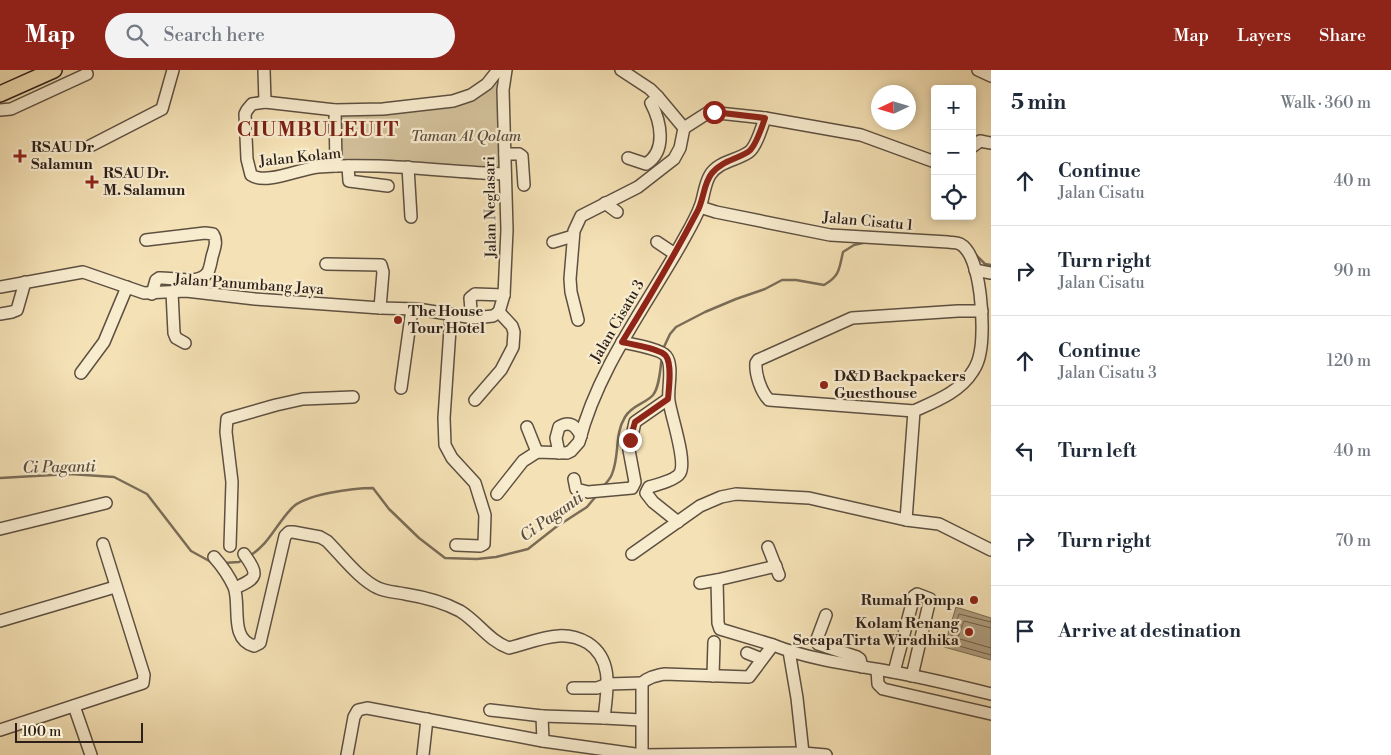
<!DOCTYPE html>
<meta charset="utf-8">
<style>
body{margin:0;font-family:"Libre Bodoni",serif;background:#f2f2f3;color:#1f2937}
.controls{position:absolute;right:15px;top:15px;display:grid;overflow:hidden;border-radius:5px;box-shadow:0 2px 8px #0003}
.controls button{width:45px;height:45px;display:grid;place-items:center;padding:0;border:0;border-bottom:1px solid #e0e1e3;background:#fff;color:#1f2937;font:25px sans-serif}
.compass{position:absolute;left:871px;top:15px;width:45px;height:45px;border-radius:50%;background:#fff;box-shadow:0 2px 8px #0003;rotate:266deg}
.scale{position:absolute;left:15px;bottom:12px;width:128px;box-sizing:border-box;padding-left:5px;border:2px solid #2c1f1a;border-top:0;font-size:14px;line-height:18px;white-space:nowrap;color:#2c1f1a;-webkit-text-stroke:4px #f8eccf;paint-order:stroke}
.stop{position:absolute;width:15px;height:15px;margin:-11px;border:4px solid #8f2418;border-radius:50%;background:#fff}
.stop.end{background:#8f2418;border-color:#fff;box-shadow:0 1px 5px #0008}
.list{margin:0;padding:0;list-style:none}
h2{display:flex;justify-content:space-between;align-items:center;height:65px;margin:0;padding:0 20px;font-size:21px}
h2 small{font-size:16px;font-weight:400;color:#747a83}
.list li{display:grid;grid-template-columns:32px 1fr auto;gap:15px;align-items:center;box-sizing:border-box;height:90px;padding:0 20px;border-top:1px solid #e0e1e3}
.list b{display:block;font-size:19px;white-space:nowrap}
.list p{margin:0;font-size:16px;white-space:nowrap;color:#747a83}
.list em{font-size:16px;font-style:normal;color:#747a83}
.icon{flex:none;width:28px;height:28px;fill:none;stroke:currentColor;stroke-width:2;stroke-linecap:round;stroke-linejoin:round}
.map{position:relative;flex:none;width:991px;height:685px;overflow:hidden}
header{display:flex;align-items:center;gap:30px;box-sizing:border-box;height:70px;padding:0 25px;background:#8f2418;color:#fff}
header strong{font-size:24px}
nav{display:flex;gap:28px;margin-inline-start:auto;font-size:18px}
.search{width:350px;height:45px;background:#f2f2f3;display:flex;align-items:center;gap:12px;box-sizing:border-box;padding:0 18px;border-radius:28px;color:#747a83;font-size:19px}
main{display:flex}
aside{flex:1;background:#fff}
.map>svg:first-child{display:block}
.green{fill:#d2c09b;stroke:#7f705a}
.water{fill:#b09f80;stroke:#7b6c57}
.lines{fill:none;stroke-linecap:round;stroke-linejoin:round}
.shore{stroke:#6e5f4d;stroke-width:1}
.stream{stroke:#7b6c57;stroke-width:2.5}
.minor-casing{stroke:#5e5041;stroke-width:14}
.major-casing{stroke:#2c1f1a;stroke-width:18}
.minor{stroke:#f8eccf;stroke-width:11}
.major{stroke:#f4e1b5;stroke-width:15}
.route{stroke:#8f2418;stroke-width:6}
.poi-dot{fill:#8f2418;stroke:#f8eccf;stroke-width:2}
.labels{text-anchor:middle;stroke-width:4.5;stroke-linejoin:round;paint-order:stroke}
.park-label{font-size:15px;font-style:italic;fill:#5e4f41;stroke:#f8eccf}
.poi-label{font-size:15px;font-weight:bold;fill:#2c1f1a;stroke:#f8eccf;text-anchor:start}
.street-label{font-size:15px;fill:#2c1f1a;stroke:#f8eccf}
.water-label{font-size:16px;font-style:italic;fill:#5a4c3e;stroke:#f8eccf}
.district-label{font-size:20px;font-weight:bold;letter-spacing:1px;fill:#7a1f14;stroke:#f8eccf}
</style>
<header>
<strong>Map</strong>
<div class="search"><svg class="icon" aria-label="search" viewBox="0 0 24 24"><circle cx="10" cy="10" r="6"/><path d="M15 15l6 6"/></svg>Search here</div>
<nav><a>Map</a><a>Layers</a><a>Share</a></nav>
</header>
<main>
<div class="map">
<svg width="991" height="685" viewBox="0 0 991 685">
<rect width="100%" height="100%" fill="#f4e1b5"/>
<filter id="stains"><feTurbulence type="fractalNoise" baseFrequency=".004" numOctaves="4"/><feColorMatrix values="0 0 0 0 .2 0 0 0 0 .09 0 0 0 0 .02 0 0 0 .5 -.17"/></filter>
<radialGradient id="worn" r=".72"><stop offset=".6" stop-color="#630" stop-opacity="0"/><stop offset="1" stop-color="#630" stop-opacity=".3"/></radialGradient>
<!-- green -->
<path class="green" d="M 506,0 L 505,104 L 336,96 L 335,40 L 453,31 Z"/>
<!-- water -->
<path class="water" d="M 956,537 L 991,548 L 991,590 L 944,577 Z"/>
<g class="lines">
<!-- shore -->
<g class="shore">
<path d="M 991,552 L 959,544 L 950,571 L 952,574 L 991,585"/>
<path d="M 991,558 L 964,551 L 958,567 L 960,569 L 991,578"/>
</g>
<!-- stream -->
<g class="stream">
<path d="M 975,184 L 985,194 L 991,195"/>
<path d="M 663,279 L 670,264 L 676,257 L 705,242 L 736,229 L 765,219 L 782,210 L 796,210 L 824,215 C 840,206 839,199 843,182 L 854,175 L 867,172"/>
<path d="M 0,408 L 70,404 L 114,407 L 147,424 L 191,481 L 213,493"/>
<path d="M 603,417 C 606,413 611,408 612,404 C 620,385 614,365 625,347 C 632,335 645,334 653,325 C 660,316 660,298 662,287"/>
<path d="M 249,486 C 269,475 276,454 292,438 C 305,424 354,418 373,418 L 389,439 L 419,468 L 445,488 L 477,489 L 496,487 L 528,479 L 556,457 L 587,437 L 597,425"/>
<path d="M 223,493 L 239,492 L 244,489"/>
</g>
<defs>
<g id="minor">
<path d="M 264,0 L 265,32"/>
<path d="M 498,0 L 487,14 L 471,25 L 453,31 L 383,39 L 335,40 L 265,32 L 252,34 L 247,40 L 245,44 L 247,89 L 251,105 C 266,115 299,99 318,97 C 380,92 443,102 505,104"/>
<path d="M 621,0 L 650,19 L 658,27 L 684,58 L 709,42 L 765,48 L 861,65 L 935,92"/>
<path d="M 978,0 L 991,6"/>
<path d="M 0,40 L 11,39 L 87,4"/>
<path d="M 335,40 L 336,96"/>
<path d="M 90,76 L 162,39 L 173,0"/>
<path d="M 972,77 L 980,71 L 991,73"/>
<path d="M 505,84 L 519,84 L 522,86 L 524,115"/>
<path d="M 628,88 L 646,94 C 667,81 661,52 651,33 L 658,27"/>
<path d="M 348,96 L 349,111 L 388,116"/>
<path d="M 408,97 L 411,147"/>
<path d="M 605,133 L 617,142"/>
<path d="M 700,137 L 716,142 L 830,165 L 948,172 C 952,173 956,172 960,174 C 982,185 985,261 980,283 C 979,289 977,295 973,301 C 960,322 936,331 914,341 L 906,450"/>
<path d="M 146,170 L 205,163 L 213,164 C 218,172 214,179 212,187 C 211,192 210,198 208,202 C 200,216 172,207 159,208 L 156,210 L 152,224"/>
<path d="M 553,172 L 573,166"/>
<path d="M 657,172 L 675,184"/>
<path d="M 326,194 L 381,195 L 383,202 L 380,238"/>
<path d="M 975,200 L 991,203"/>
<path d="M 0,217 L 83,202 L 144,223 L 186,221 L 255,229 L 380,238 L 417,239 L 474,248 L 493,246 L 499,242"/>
<path d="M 172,222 L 174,263 L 176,268 L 185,273"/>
<path d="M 471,240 L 470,228 L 475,224 L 504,225"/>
<path d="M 499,242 L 504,225 L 507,160 L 503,20 L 506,0"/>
<path d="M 0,244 L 12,242 L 17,240 L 25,212"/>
<path d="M 451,244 L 444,348 L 445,375 L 452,388 L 475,413 L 485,445 L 484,474 L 480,476 L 456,475"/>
<path d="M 578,250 L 571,222 L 570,209 L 574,161 L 581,146 L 638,117 L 674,89 L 680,78 L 684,58"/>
<path d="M 622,272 C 631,274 661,279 666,286 C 674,296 667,319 669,331 C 671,346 687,391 680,403 C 676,410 656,415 649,417 L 646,423 L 653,432 L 678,452"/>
<path d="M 81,303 L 104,272 L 127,217"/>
<path d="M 401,318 L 412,239"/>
<path d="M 475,330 L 501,300 L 513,277 L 514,262 L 512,256 L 499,242"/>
<path d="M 914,341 L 769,330 C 761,322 755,304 756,293 L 758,290 L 852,248 L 958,241 L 982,241"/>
<path d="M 527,357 L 537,382"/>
<path d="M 559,383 L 556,368 L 559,357 C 570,350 576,356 581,366"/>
<path d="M 574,409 L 576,419 L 588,422 L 632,418 L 635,412 L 629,380 L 635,352 L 668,329"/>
<path d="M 497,424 L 523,391 L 537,382 L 567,383 L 571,381 L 579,372 C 598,299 644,239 681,174 C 687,163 695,150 700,137 C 704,127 704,115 710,105 C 719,91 736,91 749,82 C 756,77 762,57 765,48"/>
<path d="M 0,459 L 106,433"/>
<path d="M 230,476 L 232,412 L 226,362 L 227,349 L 276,335 L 303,329 L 353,327"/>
<path d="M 768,477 L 779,505"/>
<path d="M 632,484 L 700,436 L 721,427 L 736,424 L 809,428 L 906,450 L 939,454 L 991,480"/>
<path d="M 214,487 C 222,496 229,506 234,517 C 241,535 229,569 254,576 L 260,573 L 285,466 L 289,462 L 293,462 L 320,467 L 327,471 C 342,486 360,510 378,518 C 386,522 396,522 405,524 C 424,527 443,532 460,541 C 478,552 489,571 509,578 C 525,574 542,567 558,566 C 569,565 579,568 588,573 C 614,590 607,621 604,648 L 641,650"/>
<path d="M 700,513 L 717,510"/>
<path d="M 235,518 C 258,508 259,505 244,484"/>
<path d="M 826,545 L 817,569 L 818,574 L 857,587 L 860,589 L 862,597"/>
<path d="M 0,551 L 115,517"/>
<path d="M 773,575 L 720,559 L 718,553 L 717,510 L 776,496"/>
<path d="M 789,581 L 797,628 L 803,683"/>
<path d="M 747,583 L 762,589"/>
<path d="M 877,600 L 878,614 L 883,619 L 991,644"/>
<path d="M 894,602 L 914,526 L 917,524 L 930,529 L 912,606"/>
<path d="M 713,606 L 714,572"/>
<path d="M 573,618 L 597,618 L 608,614 L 642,613"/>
<path d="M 74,636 L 91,685"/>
<path d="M 490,640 L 542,646"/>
<path d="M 0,660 L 143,613 L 144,605 L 103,474"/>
<path d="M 543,671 L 542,646 L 604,648"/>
<path d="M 347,685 L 354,647 L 358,640 L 367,638 L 543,671 L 642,685 L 803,683 L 826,685"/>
<path d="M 423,685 L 427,649"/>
<path d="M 642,685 L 642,613 C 649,607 655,606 664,604 L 749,607 L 773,575 C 811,590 853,595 893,602 C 926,608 959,616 991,624"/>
</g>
<path id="major" d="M 0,24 L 54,0"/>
</defs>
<!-- minor casing -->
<use href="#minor" class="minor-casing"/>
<!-- major casing -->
<use href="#major" class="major-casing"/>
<!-- minor -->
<use href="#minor" class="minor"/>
<!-- major -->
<use href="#major" class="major"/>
</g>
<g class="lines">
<!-- route -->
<path class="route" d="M 630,370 L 635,352 L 668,329 C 669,318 672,294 666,286 C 661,279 631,274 622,272 C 648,230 674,186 697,142 C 704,130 703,114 712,103 C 722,91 735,90 748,82 C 755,78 762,57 765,48 L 714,42"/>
</g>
<!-- markers -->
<g class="poi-dot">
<path d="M17.5 78.5h5v5h5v5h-5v5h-5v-5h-5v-5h5z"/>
<path d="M89.5 104.5h5v5h5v5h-5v5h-5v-5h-5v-5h5z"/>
<circle cx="398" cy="250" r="5"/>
<circle cx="824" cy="315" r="5"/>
<circle cx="974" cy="530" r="5"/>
<circle cx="969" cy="562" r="5"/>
</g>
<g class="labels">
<!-- park labels -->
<g class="park-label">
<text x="466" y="71">Taman Al Qolam</text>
</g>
<!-- poi labels -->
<g class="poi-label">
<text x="31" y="82">RSAU Dr<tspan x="31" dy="17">Salamun</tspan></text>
<text x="103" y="108">RSAU Dr.<tspan x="103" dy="17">M. Salamun</tspan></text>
<text x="408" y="246">The House<tspan x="408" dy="17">Tour Hotel</tspan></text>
<text x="834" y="311">D&amp;D Backpackers<tspan x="834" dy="17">Guesthouse</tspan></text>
<text x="964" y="535" text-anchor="end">Rumah Pompa</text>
<text x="959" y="558" text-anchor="end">Kolam Renang<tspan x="959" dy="17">SecapaTirta Wiradhika</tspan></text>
</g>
<!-- street labels -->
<g class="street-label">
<text transform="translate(300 87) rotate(-6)" y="5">Jalan Kolam</text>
<text transform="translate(490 137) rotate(-91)" y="5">Jalan Neglasari</text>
<text transform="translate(868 151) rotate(5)" y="5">Jalan Cisatu 1</text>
<text transform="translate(249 214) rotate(4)" y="5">Jalan Panumbang Jaya</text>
<text transform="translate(617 251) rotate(-60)" y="5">Jalan Cisatu 3</text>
</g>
<!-- water labels -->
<g class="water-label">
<text transform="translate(59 396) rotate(-1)" y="6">Ci Paganti</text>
<text transform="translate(551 446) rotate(-35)" y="6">Ci Paganti</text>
</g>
<!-- district labels -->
<g class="district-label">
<text x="318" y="66">CIUMBULEUIT</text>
</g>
</g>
<rect width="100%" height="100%" filter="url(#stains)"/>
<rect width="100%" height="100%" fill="url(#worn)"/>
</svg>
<div class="controls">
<button>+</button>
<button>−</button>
<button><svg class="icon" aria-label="locate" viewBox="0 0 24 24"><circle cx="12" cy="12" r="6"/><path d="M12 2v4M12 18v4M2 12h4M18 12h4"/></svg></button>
</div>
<svg class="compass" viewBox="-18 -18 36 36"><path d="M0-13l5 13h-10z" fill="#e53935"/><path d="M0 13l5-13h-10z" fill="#747a83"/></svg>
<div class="scale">100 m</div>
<div class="stop" style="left:714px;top:42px"></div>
<div class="stop end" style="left:630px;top:370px"></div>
</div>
<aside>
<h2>5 min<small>Walk · 360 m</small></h2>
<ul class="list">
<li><svg class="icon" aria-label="ahead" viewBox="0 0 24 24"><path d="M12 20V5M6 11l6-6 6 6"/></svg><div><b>Continue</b><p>Jalan Cisatu</p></div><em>40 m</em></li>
<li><svg class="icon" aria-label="right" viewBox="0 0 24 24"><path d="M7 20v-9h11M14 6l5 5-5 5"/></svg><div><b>Turn right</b><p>Jalan Cisatu</p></div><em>90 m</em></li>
<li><svg class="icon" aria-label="ahead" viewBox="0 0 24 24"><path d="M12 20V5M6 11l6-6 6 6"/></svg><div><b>Continue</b><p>Jalan Cisatu 3</p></div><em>120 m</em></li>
<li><svg class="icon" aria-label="left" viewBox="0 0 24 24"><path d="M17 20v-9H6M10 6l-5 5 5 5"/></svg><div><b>Turn left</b></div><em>40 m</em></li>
<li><svg class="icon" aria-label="right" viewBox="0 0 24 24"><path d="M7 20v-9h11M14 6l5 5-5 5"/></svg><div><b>Turn right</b></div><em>70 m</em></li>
<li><svg class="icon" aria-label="arrive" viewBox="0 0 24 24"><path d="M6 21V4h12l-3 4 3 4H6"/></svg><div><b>Arrive at destination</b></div></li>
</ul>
</aside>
</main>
